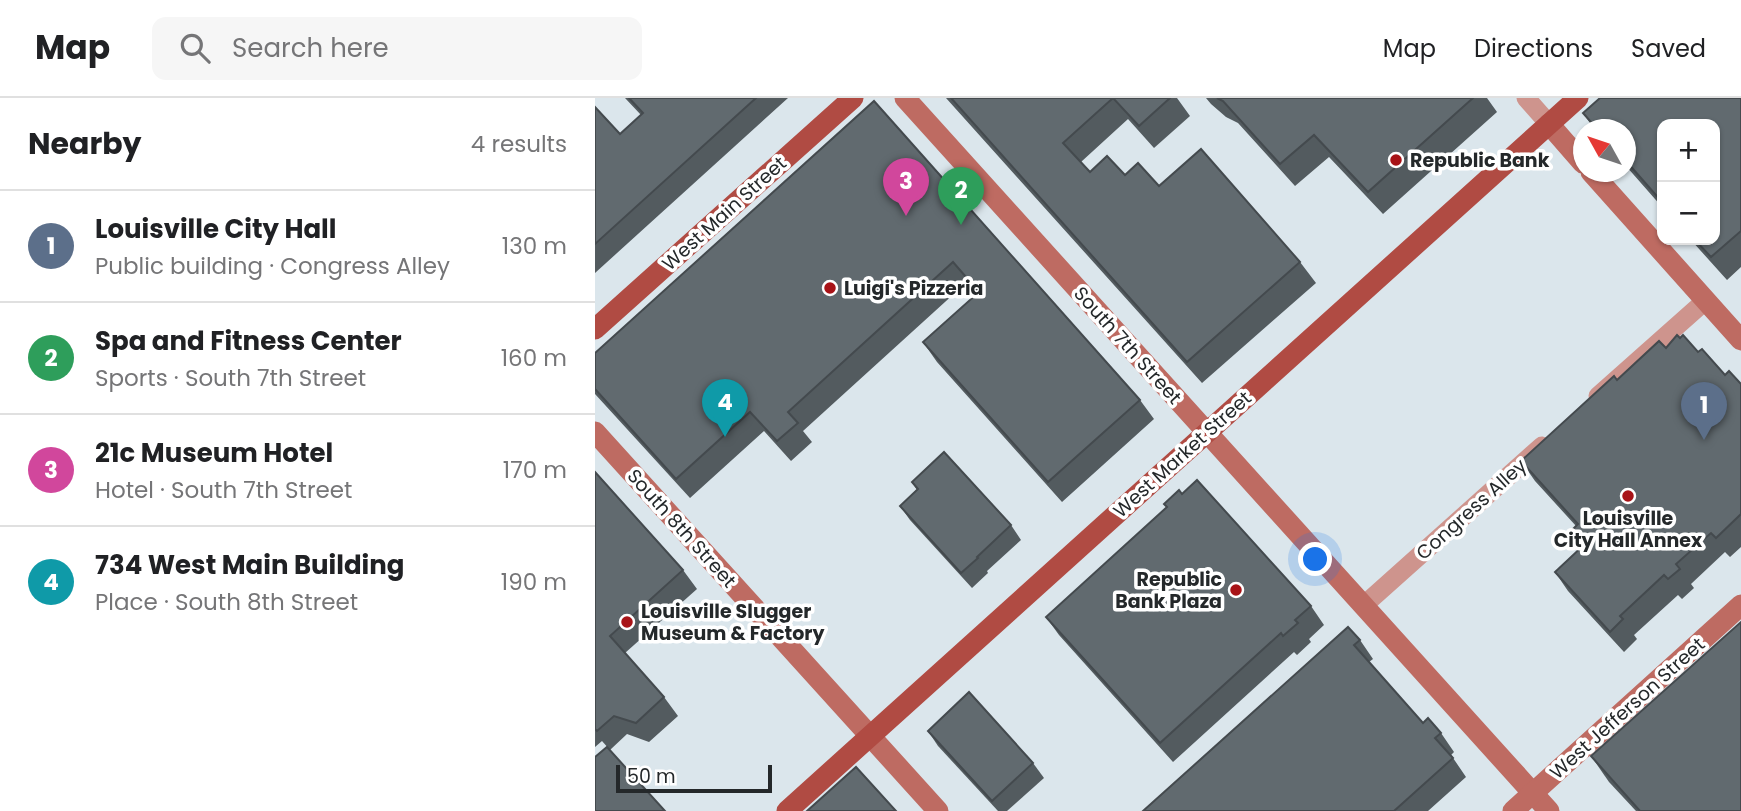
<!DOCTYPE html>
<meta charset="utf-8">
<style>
body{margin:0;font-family:Poppins,sans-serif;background:#f6f6f6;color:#202124}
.controls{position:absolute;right:21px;top:21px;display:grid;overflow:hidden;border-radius:14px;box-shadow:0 2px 5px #0004}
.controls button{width:63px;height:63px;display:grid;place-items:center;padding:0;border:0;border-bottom:2px solid #e0e0e0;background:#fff;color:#202124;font:35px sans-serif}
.compass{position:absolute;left:978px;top:21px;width:63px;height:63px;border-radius:50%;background:#fff;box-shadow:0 2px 5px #0004;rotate:310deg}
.scale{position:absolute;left:21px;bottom:18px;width:156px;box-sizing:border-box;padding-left:7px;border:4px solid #24282a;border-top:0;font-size:19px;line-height:24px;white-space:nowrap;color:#24282a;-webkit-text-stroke:5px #fff;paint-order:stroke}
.you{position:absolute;left:721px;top:462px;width:24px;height:24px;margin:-18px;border:5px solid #fff;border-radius:50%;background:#1a73e8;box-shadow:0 0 0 10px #1a73e833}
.badge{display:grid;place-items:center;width:46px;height:46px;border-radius:50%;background:#2563eb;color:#fff;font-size:23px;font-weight:700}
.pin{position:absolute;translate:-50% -58px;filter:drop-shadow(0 2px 4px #0008)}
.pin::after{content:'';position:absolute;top:37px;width:24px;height:21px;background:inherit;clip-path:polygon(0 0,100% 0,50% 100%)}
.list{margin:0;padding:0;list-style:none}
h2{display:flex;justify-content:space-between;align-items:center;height:91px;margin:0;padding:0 28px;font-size:30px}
h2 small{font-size:23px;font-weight:400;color:#757577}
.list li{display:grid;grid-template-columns:46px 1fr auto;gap:21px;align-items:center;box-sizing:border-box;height:112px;padding:0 28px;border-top:2px solid #e0e0e0}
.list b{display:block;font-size:26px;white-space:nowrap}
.list p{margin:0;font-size:23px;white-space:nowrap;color:#757577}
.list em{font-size:23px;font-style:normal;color:#757577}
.icon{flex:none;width:38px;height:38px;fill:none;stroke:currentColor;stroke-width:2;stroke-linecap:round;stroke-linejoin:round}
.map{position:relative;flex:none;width:1146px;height:713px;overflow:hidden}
header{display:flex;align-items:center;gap:42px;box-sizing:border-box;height:98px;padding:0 35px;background:#fff;border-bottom:2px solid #e0e0e0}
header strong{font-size:33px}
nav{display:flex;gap:38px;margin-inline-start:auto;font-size:24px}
.search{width:490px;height:63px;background:#f6f6f6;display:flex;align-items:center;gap:18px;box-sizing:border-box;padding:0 24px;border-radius:14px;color:#757577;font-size:26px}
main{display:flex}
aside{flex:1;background:#fff}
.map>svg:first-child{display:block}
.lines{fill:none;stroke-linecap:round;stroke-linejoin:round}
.street{stroke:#ce948d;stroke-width:19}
.secondary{stroke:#be6b62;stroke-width:21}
.primary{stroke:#b04b43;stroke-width:21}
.wall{fill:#535b5f}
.building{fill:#616a6f;stroke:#444a4e;stroke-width:2}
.poi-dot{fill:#a81317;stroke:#fff;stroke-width:2.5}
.labels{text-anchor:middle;stroke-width:7;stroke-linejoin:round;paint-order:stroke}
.poi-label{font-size:19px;font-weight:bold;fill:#24282a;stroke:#fff;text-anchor:start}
.street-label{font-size:19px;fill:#24282a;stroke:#fff}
</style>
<header>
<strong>Map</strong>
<div class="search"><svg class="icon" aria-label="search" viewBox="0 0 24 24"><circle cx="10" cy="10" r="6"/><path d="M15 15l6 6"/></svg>Search here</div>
<nav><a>Map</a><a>Directions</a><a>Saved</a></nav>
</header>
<main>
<aside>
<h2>Nearby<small>4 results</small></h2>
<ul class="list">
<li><span class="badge" style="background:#5c6f8a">1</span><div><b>Louisville City Hall</b><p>Public building · Congress Alley</p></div><em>130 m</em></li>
<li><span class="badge" style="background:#2e9e5b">2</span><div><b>Spa and Fitness Center</b><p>Sports · South 7th Street</p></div><em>160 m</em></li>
<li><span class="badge" style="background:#d1479c">3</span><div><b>21c Museum Hotel</b><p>Hotel · South 7th Street</p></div><em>170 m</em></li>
<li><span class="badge" style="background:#0f9aa8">4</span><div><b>734 West Main Building</b><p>Place · South 8th Street</p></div><em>190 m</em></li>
</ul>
</aside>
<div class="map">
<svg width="1146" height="713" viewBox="0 0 1146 713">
<rect width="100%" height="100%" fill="#dbe6ec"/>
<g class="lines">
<!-- street -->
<g class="street">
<path d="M 931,0 L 954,26"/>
<path d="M 1003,298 L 1110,203"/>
<path d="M 768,508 L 947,348"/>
</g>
<!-- secondary -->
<g class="secondary">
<path d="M 310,0 L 954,713"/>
<path d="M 954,26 L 988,65"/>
<path d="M 996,74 L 1146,242"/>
<path d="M 0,334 L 343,713"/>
<path d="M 918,713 L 1146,507"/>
</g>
<!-- primary -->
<g class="primary">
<path d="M 0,231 L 258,0"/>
<path d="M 192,713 L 983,0"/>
</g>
</g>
<!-- wall -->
<g class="wall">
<path d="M 30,0 L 193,0 L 0,175 L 0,9 L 25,36 L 46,17 Z"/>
<path d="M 351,0 L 582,0 L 595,18 L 559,50 L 533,21 L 486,64 L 495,74 L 530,77 L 564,88 L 705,164 L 721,185 L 607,285 Z"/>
<path d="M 611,0 L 892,0 L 902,14 L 788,116 L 734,59 L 700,88 L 643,25 L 631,19 L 616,6 Z"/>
<path d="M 1146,0 L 1146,169 L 1132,182 L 1096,142 L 1120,142 L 1067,26 L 1067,109 L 1031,68 L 1031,32 L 1000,32 L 988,15 Z"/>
<path d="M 279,3 L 545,302 L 559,321 L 467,404 L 342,264 L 328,244 L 382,196 L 372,184 L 208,333 L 217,344 L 196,363 L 169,333 L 95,400 L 0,296 L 0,255 Z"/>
<path d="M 1085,240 L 1130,277 L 1146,286 L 1146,449 L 1135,459 L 1130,454 L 1096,486 L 1099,490 L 1087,501 L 1083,497 L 1039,537 L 1042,541 L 1029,554 L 973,493 L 960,474 L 989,447 L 978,431 L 981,428 L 940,383 L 926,363 L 1022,282 Z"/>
<path d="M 0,374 L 88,472 L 102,491 L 30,555 L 69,599 L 83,618 L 54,644 L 32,636 L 15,652 L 7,643 L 0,649 Z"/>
<path d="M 317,384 L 416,427 L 426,442 L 392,473 L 393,475 L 377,490 L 315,422 L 305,408 L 322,392 Z"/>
<path d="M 587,396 L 716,508 L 729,527 L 714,541 L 716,544 L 702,557 L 699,554 L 578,664 L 464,537 L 451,519 Z"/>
<path d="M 765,542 L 778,561 L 774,564 L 828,625 L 846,635 L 859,654 L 856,657 L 871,679 L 833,713 L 548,713 Z"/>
<path d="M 333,633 L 438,665 L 449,680 L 412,713 L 403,713 L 343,648 Z"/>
<path d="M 996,658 L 1146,713 L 1041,713 L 1014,684 Z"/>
</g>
<!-- building -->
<g class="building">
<path d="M 34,0 L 161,0 L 0,146 L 0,9 L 25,36 L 48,15 Z"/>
<path d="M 356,0 L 518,0 L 468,45 L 495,74 L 512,58 L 530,77 L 543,65 L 564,88 L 606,51 L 705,164 L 592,264 Z"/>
<path d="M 518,0 L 575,0 L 544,28 Z"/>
<path d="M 622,0 L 878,0 L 773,94 L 719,37 L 685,66 L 628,3 Z"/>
<path d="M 1005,0 L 1146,0 L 1146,133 L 1116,159 L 1100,142 L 1120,142 L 1120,26 L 1067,26 L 1067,104 L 1031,63 L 1031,32 L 1003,32 L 988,15 Z"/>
<path d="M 279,3 L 545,302 L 453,384 L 328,244 L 384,194 L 358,164 L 193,314 L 203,325 L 182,343 L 155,314 L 81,381 L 0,291 L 0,255 Z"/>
<path d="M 1082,237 L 1085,240 L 1088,237 L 1103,254 L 1107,251 L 1130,277 L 1134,273 L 1146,286 L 1146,416 L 1121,440 L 1116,435 L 1081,466 L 1085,471 L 1073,481 L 1069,477 L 1025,518 L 1028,521 L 1015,534 L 960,474 L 991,445 L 978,431 L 983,426 L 926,363 L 1019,278 L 1022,282 L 1064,243 L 1071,250 Z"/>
<path d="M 349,354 L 416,427 L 382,459 L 383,460 L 366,475 L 305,408 L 323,391 L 317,384 Z"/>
<path d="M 0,374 L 88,472 L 15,538 L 69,599 L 41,625 L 19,618 L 2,633 L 0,631 Z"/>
<path d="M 602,382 L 716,508 L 700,522 L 703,525 L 688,538 L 686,535 L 565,645 L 451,519 L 572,409 L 569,406 L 584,392 L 587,396 Z"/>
<path d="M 1146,524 L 1146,713 L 1045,713 L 996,658 Z"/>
<path d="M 753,529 L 765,542 L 759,547 L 828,625 L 833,620 L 846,635 L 840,640 L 858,660 L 799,713 L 548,713 Z"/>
<path d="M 374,594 L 438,665 L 397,703 L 333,633 Z"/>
<path d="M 12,649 L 70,713 L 0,713 L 0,659 Z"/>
<path d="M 261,669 L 301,713 L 212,713 Z"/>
</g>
<!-- markers -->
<g class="poi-dot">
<circle cx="801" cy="62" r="7"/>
<circle cx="235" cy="190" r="7"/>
<circle cx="1033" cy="398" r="7"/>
<circle cx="641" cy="492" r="7"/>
<circle cx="32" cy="524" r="7"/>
</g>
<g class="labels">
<!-- poi labels -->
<g class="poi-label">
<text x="815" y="69">Republic Bank</text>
<text x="249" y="197">Luigi's Pizzeria</text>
<text x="1033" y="427" text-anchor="middle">Louisville<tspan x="1033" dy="22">City Hall Annex</tspan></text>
<text x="627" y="488" text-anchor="end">Republic<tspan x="627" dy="22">Bank Plaza</tspan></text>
<text x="46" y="520">Louisville Slugger<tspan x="46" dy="22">Museum &amp; Factory</tspan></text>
</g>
<!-- street labels -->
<g class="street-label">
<text transform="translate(129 115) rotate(-42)" y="7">West Main Street</text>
<text transform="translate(533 247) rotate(48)" y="7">South 7th Street</text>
<text transform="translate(587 356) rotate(-42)" y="7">West Market Street</text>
<text transform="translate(876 411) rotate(-42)" y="7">Congress Alley</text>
<text transform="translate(87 430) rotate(48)" y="7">South 8th Street</text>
<text transform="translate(1032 610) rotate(-42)" y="7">West Jefferson Street</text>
</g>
</g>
</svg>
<div class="controls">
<button>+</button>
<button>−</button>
</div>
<svg class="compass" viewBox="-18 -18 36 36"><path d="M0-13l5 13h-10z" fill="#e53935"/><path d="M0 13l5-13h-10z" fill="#757577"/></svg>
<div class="scale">50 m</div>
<div class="you"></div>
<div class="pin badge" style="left:1109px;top:342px;background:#5c6f8a">1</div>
<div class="pin badge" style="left:366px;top:127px;background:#2e9e5b">2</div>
<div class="pin badge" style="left:311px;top:118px;background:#d1479c">3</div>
<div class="pin badge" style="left:130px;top:339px;background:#0f9aa8">4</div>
</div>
</main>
